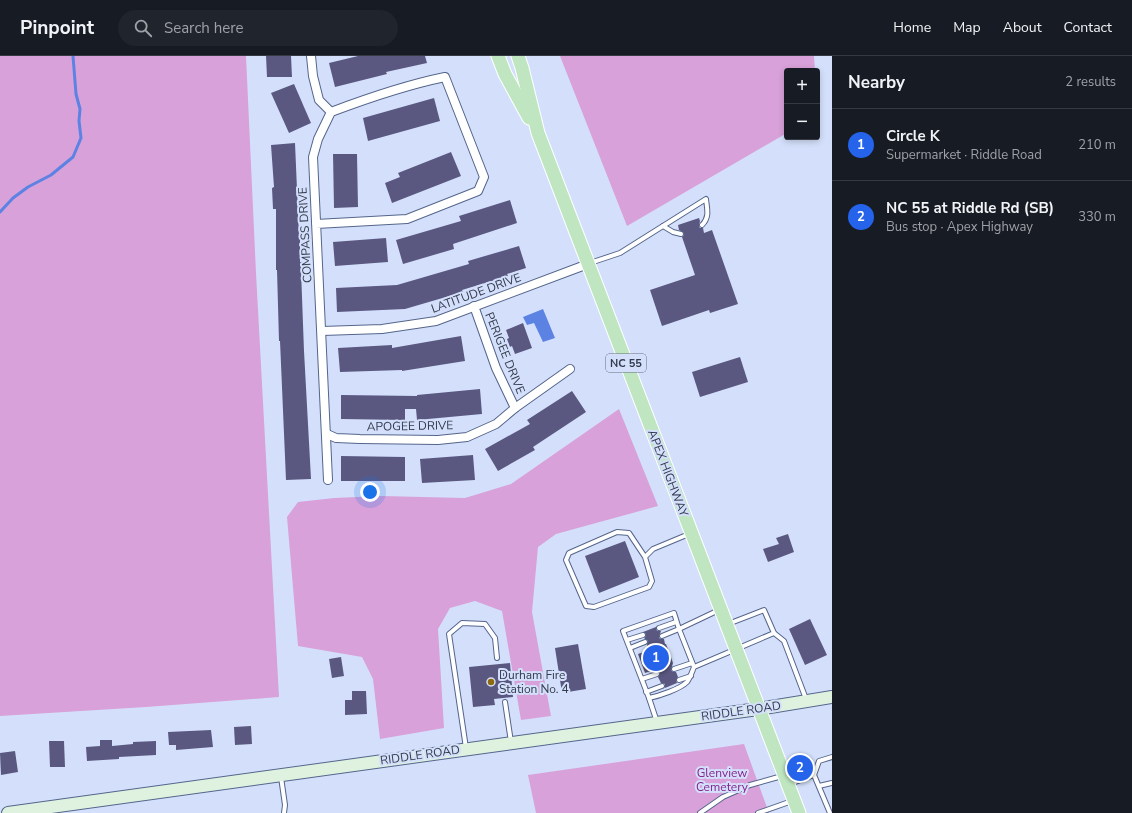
<!DOCTYPE html>
<meta charset="utf-8">
<style>
body{margin:0;font-family:"Nunito Sans",sans-serif;background:#20242c;color:#f1f3f6}
.controls{position:absolute;right:12px;top:12px;display:grid;overflow:hidden;border-radius:4px;box-shadow:0 2px 6px #0003}
.controls button{width:36px;height:36px;display:grid;place-items:center;padding:0;border:0;border-bottom:1px solid #363941;background:#171b24;color:#f1f3f6;font:20px sans-serif}
.you{position:absolute;left:370px;top:436px;width:14px;height:14px;margin:-10px;border:3px solid #fff;border-radius:50%;background:#1a73e8;box-shadow:0 0 0 6px #1a73e833}
.badge{display:grid;place-items:center;width:26px;height:26px;border-radius:50%;background:#2563eb;color:#fff;font-size:13px;font-weight:700}
.pin{position:absolute;translate:-50% -50%;border:2px solid #fff;box-shadow:0 1px 4px #0006}
.list{margin:0;padding:0;list-style:none}
h2{display:flex;justify-content:space-between;align-items:center;height:52px;margin:0;padding:0 16px;font-size:17px}
h2 small{font-size:13px;font-weight:400;color:#9ea1a6}
.list li{display:grid;grid-template-columns:26px 1fr auto;gap:12px;align-items:center;box-sizing:border-box;height:72px;padding:0 16px;border-top:1px solid #363941}
.list b{display:block;font-size:15px;white-space:nowrap}
.list p{margin:0;font-size:13px;white-space:nowrap;color:#9ea1a6}
.list em{font-size:13px;font-style:normal;color:#9ea1a6}
.icon{flex:none;width:22px;height:22px;fill:none;stroke:currentColor;stroke-width:2;stroke-linecap:round;stroke-linejoin:round}
.map{position:relative;flex:none;width:832px;height:757px;overflow:hidden}
header{display:flex;align-items:center;gap:24px;box-sizing:border-box;height:56px;padding:0 20px;background:#171b24;border-bottom:1px solid #363941}
header strong{font-size:19px}
nav{display:flex;gap:22px;margin-inline-start:auto;font-size:14px}
.search{width:280px;height:36px;background:#20242c;display:flex;align-items:center;gap:10px;box-sizing:border-box;padding:0 14px;border-radius:22px;color:#9ea1a6;font-size:15px}
main{display:flex}
aside{flex:1;background:#171b24}
.map>svg:first-child{display:block}
.green{fill:#d8a1d9}
.water{fill:#5c83e3}
.lines{fill:none;stroke-linecap:round;stroke-linejoin:round}
.stream{stroke:#5c83e3;stroke-width:3}
.building{fill:#5a5880}
.service-casing{stroke:#54658b;stroke-width:6}
.minor-casing{stroke:#54658b;stroke-width:10}
.secondary-casing{stroke:#54658b;stroke-width:14}
.primary-casing{stroke:#fff;stroke-width:15}
.service{stroke:#fff;stroke-width:4}
.minor{stroke:#fff;stroke-width:8}
.secondary{stroke:#dff2e0;stroke-width:12}
.primary{stroke:#bfe6c1;stroke-width:13}
.poi-dot{fill:#8d6b0d;stroke:#d4e0fb;stroke-width:1.5}
.labels{text-anchor:middle;stroke-width:4;stroke-linejoin:round;paint-order:stroke}
.shield{fill:#d4e0fb;stroke:#636c80;stroke-width:1}
.shield-label{font-size:11px;font-weight:bold;fill:#333b4c}
.street-label{font-size:12px;fill:#333b4c;stroke:#d4e0fb}
.poi-label{font-size:12px;fill:#333b4c;stroke:#d4e0fb;text-anchor:start}
.park-label{font-size:12px;fill:#86228c;stroke:#d4e0fb}
</style>
<header>
<strong>Pinpoint</strong>
<div class="search"><svg class="icon" aria-label="search" viewBox="0 0 24 24"><circle cx="10" cy="10" r="6"/><path d="M15 15l6 6"/></svg>Search here</div>
<nav><a>Home</a><a>Map</a><a>About</a><a>Contact</a></nav>
</header>
<main>
<div class="map">
<svg width="832" height="757" viewBox="0 0 832 757">
<rect width="100%" height="100%" fill="#d4e0fb"/>
<!-- green -->
<g class="green">
<path d="M 0,0 L 246,0 L 256,217 L 279,641 L 146,651 L 0,660 Z"/>
<path d="M 560,0 L 814,0 L 815,15 L 787,15 L 787,77 L 627,170 Z"/>
<path d="M 619,353 L 658,450 L 556,478 L 538,491 L 532,556 L 551,660 L 521,664 L 502,555 L 475,545 L 450,552 L 438,573 L 444,672 L 380,683 L 373,623 L 362,601 L 298,590 L 287,461 L 298,446 L 334,442 L 381,440 L 465,442 L 511,428 Z"/>
<path d="M 744,688 L 769,757 L 536,757 L 528,719 Z"/>
</g>
<!-- water -->
<path class="water" d="M 543,253 L 555,282 L 543,286 L 534,267 L 527,269 L 523,261 Z"/>
<g class="lines">
<!-- stream -->
<path class="stream" d="M 0,156 L 13,142 L 28,131 L 51,119 L 73,101 L 81,82 L 79,65 L 80,53 L 76,38 L 73,0"/>
</g>
<!-- building -->
<g class="building">
<path d="M 266,0 L 291,0 L 292,21 L 267,21 Z"/>
<path d="M 358,0 L 425,0 L 427,7 L 386,16 L 387,18 L 335,31 L 329,7 Z"/>
<path d="M 294,28 L 311,67 L 289,77 L 271,37 Z"/>
<path d="M 434,42 L 440,65 L 368,85 L 363,62 Z"/>
<path d="M 295,87 L 299,180 L 300,180 L 300,206 L 303,206 L 303,214 L 301,214 L 304,295 L 311,423 L 286,424 L 280,285 L 279,285 L 277,214 L 276,214 L 276,153 L 273,153 L 272,132 L 274,131 L 271,89 Z"/>
<path d="M 451,96 L 461,120 L 392,147 L 385,127 L 400,121 L 398,117 Z"/>
<path d="M 333,98 L 357,98 L 358,151 L 334,152 Z"/>
<path d="M 510,144 L 517,167 L 453,188 L 454,193 L 403,208 L 396,184 L 461,165 L 459,160 Z"/>
<path d="M 699,162 L 700,165 L 699,170 L 700,172 L 703,172 L 704,177 L 712,174 L 738,248 L 710,257 L 709,254 L 662,270 L 650,234 L 695,219 L 682,181 L 684,179 L 684,177 L 679,174 L 678,169 Z"/>
<path d="M 386,182 L 388,206 L 335,210 L 333,186 Z"/>
<path d="M 519,190 L 526,212 L 507,218 L 508,220 L 462,234 L 463,236 L 405,253 L 337,256 L 336,232 L 397,229 L 469,208 L 468,205 Z"/>
<path d="M 523,267 L 532,292 L 515,298 L 512,290 L 510,291 L 507,283 L 509,282 L 506,274 Z"/>
<path d="M 461,280 L 465,305 L 402,315 L 402,314 L 340,316 L 338,292 L 392,289 L 392,292 Z"/>
<path d="M 740,301 L 748,326 L 700,341 L 692,316 Z"/>
<path d="M 480,333 L 482,358 L 417,364 L 416,353 L 405,353 L 405,364 L 341,363 L 341,339 L 417,340 L 417,339 Z"/>
<path d="M 572,335 L 586,356 L 533,391 L 535,394 L 498,415 L 485,393 L 530,368 L 527,364 Z"/>
<path d="M 473,399 L 475,424 L 422,427 L 420,403 Z"/>
<path d="M 341,400 L 405,401 L 405,425 L 341,425 Z"/>
<path d="M 788,478 L 794,496 L 768,506 L 763,493 L 779,488 L 776,482 Z"/>
<path d="M 625,485 L 639,521 L 599,537 L 585,500 Z"/>
<path d="M 810,563 L 827,599 L 805,609 L 789,573 Z"/>
<path d="M 656,571 L 657,575 L 661,575 L 659,581 L 660,583 L 664,583 L 665,588 L 666,588 L 673,607 L 671,614 L 673,616 L 676,616 L 678,621 L 676,624 L 677,627 L 665,632 L 665,628 L 661,627 L 658,621 L 660,618 L 659,615 L 656,615 L 656,613 L 645,617 L 638,598 L 649,594 L 647,589 L 648,585 L 644,582 L 646,580 L 646,578 L 643,576 Z"/>
<path d="M 578,588 L 586,633 L 562,637 L 555,592 Z"/>
<path d="M 341,601 L 344,620 L 332,622 L 329,603 Z"/>
<path d="M 510,607 L 513,641 L 494,643 L 495,649 L 473,651 L 469,611 Z"/>
<path d="M 352,635 L 366,635 L 367,658 L 345,659 L 345,644 L 352,644 Z"/>
<path d="M 251,670 L 252,688 L 235,689 L 234,671 Z"/>
<path d="M 211,674 L 213,691 L 176,694 L 176,689 L 169,689 L 168,676 Z"/>
<path d="M 100,684 L 112,684 L 112,690 L 133,688 L 133,686 L 156,685 L 156,699 L 119,701 L 119,703 L 87,705 L 86,691 L 100,690 Z"/>
<path d="M 49,685 L 64,685 L 65,711 L 50,711 Z"/>
<path d="M 15,695 L 18,716 L 1,719 L 0,697 Z"/>
</g>
<g class="lines">
<defs>
<g id="service">
<path d="M 663,170 L 673,176 L 681,178"/>
<path d="M 590,207 L 620,197 L 706,143 C 707,153 710,161 702,169"/>
<path d="M 645,501 L 629,477 L 617,476 L 569,497 L 566,504 L 586,550 L 594,551 L 649,531 L 652,525 L 645,501 L 653,493 L 689,478"/>
<path d="M 719,554 L 679,573 L 694,611 L 774,577 L 764,554 L 728,568"/>
<path d="M 659,572 L 676,566"/>
<path d="M 774,577 L 784,585 L 806,643"/>
<path d="M 627,584 L 643,579"/>
<path d="M 630,592 L 645,586"/>
<path d="M 674,613 L 692,607"/>
<path d="M 642,623 L 657,618"/>
<path d="M 679,624 L 691,620"/>
<path d="M 646,636 L 662,630"/>
<path d="M 649,642 L 623,575 L 674,557 L 679,573 L 662,580"/>
<path d="M 505,646 L 511,686"/>
<path d="M 657,666 L 649,642 C 659,640 680,633 687,626 C 690,622 692,616 694,611"/>
<path d="M 466,692 L 449,578 L 462,567 L 485,568 L 495,582 L 497,602"/>
<path d="M 814,719 L 819,705 L 832,701"/>
<path d="M 281,721 L 285,749 L 284,757"/>
<path d="M 790,728 L 814,719 L 830,757"/>
<path d="M 819,730 L 832,727"/>
<path d="M 700,757 L 723,741 L 750,729 L 782,720"/>
<path d="M 758,757 L 792,745"/>
</g>
<g id="minor">
<path d="M 311,0 L 313,20 L 319,44 L 331,56"/>
<path d="M 316,168 L 407,163 L 478,135 L 484,121 L 445,21 C 406,29 368,42 331,56 L 318,83 L 313,101 L 328,424"/>
<path d="M 474,250 L 496,312 L 515,352"/>
<path d="M 322,275 L 382,273 L 436,265 L 588,208"/>
<path d="M 327,378 L 336,382 L 360,383 L 438,384 L 467,381 L 496,368 L 515,352 L 570,313"/>
</g>
<path id="secondary" d="M 8,757 L 758,653 L 832,641"/>
<g id="primary">
<path d="M 498,0 L 505,18 L 529,62"/>
<path d="M 518,0 L 522,12 L 538,77 L 799,757"/>
</g>
</defs>
<!-- service casing -->
<use href="#service" class="service-casing"/>
<!-- minor casing -->
<use href="#minor" class="minor-casing"/>
<!-- secondary casing -->
<use href="#secondary" class="secondary-casing"/>
<!-- primary casing -->
<use href="#primary" class="primary-casing"/>
<!-- service -->
<use href="#service" class="service"/>
<!-- minor -->
<use href="#minor" class="minor"/>
<!-- secondary -->
<use href="#secondary" class="secondary"/>
<!-- primary -->
<use href="#primary" class="primary"/>
</g>
<!-- markers -->
<circle class="poi-dot" cx="491" cy="626" r="4"/>
<g class="labels">
<!-- shield labels -->
<rect class="shield" x="606" y="298" width="40" height="18" rx="3"/>
<g class="shield-label">
<text x="626" y="311">NC 55</text>
</g>
<!-- street labels -->
<g class="street-label">
<text transform="translate(305 179) rotate(-93)" y="4">COMPASS DRIVE</text>
<text transform="translate(476 237) rotate(-20)" y="4">LATITUDE DRIVE</text>
<text transform="translate(505 297) rotate(68)" y="4">PERIGEE DRIVE</text>
<text transform="translate(410 370) rotate(-1)" y="4">APOGEE DRIVE</text>
<text transform="translate(668 417) rotate(69)" y="4">APEX HIGHWAY</text>
<text transform="translate(741 655) rotate(-8)" y="4">RIDDLE ROAD</text>
<text transform="translate(420 699) rotate(-8)" y="4">RIDDLE ROAD</text>
</g>
<!-- poi labels -->
<g class="poi-label">
<text x="499" y="623">Durham Fire<tspan x="499" dy="14">Station No. 4</tspan></text>
</g>
<!-- park labels -->
<g class="park-label">
<text x="722" y="721">Glenview<tspan x="722" dy="14">Cemetery</tspan></text>
</g>
</g>
</svg>
<div class="controls">
<button>+</button>
<button>−</button>
</div>
<div class="you"></div>
<div class="pin badge" style="left:656px;top:602px">1</div>
<div class="pin badge" style="left:800px;top:712px">2</div>
</div>
<aside>
<h2>Nearby<small>2 results</small></h2>
<ul class="list">
<li><span class="badge">1</span><div><b>Circle K</b><p>Supermarket · Riddle Road</p></div><em>210 m</em></li>
<li><span class="badge">2</span><div><b>NC 55 at Riddle Rd (SB)</b><p>Bus stop · Apex Highway</p></div><em>330 m</em></li>
</ul>
</aside>
</main>
